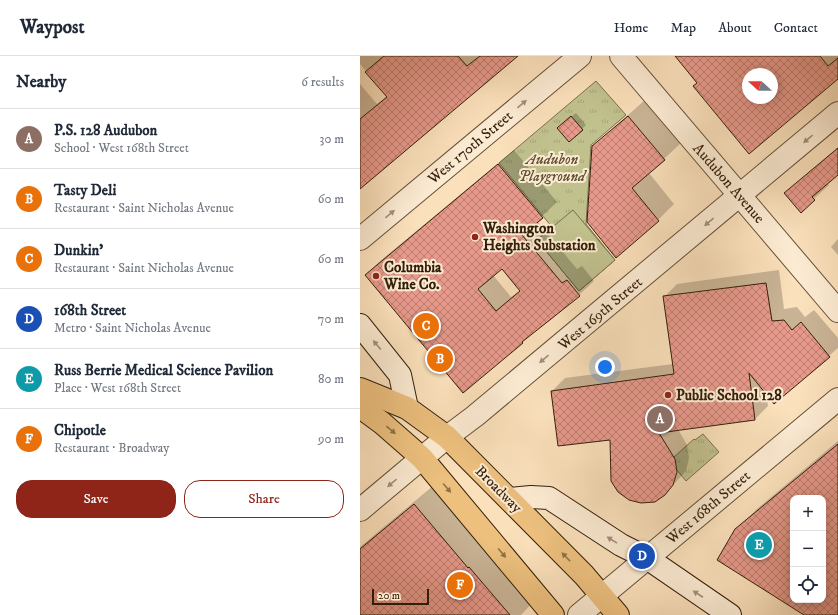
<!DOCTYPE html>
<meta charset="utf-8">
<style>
body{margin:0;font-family:"IM FELL DW Pica",serif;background:#f6f6f7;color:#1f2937}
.controls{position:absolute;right:12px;bottom:12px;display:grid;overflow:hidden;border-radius:8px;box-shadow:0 2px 10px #0003}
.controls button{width:36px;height:36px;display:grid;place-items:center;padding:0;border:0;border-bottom:1px solid #e0e1e3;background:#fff;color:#1f2937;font:20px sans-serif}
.compass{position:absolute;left:382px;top:12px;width:36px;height:36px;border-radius:50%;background:#fff;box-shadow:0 2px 10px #0003;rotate:291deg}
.scale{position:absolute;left:12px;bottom:10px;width:57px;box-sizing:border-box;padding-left:4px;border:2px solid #331f09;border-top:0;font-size:11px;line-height:14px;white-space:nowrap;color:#331f09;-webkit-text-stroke:3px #fcebd3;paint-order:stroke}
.you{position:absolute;left:245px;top:311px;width:14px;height:14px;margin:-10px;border:3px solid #fff;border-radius:50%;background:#1a73e8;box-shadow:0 0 0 6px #1a73e833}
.badge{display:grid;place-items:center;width:26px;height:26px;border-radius:50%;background:#8f2418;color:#fff;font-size:13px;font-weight:700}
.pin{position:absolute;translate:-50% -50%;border:2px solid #fff;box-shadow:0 1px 4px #0006}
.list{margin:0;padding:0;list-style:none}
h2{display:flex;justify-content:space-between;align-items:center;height:52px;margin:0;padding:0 16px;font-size:17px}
h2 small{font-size:13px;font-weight:400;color:#747a83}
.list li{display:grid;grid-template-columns:26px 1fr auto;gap:12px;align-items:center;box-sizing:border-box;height:60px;padding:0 16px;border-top:1px solid #e0e1e3}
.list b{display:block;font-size:15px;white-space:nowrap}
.list p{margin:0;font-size:13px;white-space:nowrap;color:#747a83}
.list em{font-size:13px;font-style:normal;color:#747a83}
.actions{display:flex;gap:8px;padding:12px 16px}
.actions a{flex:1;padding:9px 0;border:1px solid #8f2418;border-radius:16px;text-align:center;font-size:14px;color:#8f2418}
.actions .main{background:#8f2418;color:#fff}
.icon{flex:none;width:22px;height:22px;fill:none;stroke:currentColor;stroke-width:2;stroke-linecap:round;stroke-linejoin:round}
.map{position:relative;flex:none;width:478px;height:559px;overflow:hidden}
header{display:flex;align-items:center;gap:24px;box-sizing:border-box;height:56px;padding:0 20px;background:#fff;border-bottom:1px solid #e0e1e3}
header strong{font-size:19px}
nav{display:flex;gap:22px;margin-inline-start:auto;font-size:14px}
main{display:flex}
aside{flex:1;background:#fff}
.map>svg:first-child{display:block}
.park{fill:url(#park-tufts);stroke:#7a704c}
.pitch{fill:#c1c18e;stroke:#7a704c}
.shadow{fill:#0003;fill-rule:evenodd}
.building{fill:url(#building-cross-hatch);stroke:#331f09;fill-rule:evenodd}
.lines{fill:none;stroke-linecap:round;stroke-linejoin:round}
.minor-casing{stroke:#654f36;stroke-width:24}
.tertiary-casing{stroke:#654f36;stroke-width:24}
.secondary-casing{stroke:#331f09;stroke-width:24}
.primary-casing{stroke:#331f09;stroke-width:24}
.minor{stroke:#fcebd3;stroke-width:22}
.tertiary{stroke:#fcebd3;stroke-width:22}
.secondary{stroke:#fcebd3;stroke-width:22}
.primary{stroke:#edc07e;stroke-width:22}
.oneway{fill:#a28f78}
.oneway2{fill:#907044}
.poi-dot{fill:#8f2418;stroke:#fcebd3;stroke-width:1.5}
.labels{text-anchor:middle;stroke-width:4;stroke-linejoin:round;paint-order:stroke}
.street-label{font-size:15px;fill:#331f09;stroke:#fcebd3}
.park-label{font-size:15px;font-style:italic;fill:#5e5031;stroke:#fcebd3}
.poi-label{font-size:15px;font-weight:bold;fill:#331f09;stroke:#fcebd3;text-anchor:start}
</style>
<header>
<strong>Waypost</strong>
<nav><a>Home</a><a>Map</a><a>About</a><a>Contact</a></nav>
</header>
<main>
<aside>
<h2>Nearby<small>6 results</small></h2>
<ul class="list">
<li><span class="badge" style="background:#8d6e63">A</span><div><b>P.S. 128 Audubon</b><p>School · West 168th Street</p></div><em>30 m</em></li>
<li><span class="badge" style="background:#e8710a">B</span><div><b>Tasty Deli</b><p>Restaurant · Saint Nicholas Avenue</p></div><em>60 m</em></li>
<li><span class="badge" style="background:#e8710a">C</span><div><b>Dunkin'</b><p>Restaurant · Saint Nicholas Avenue</p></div><em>60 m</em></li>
<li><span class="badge" style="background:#1a4fb4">D</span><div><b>168th Street</b><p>Metro · Saint Nicholas Avenue</p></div><em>70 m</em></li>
<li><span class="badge" style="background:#0f9aa8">E</span><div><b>Russ Berrie Medical Science Pavilion</b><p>Place · West 168th Street</p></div><em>80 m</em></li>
<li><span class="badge" style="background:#e8710a">F</span><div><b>Chipotle</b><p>Restaurant · Broadway</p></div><em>90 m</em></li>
</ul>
<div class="actions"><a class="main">Save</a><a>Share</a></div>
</aside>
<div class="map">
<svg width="478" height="559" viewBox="0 0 478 559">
<defs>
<pattern id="park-tufts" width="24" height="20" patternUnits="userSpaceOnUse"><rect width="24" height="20" fill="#c1c18e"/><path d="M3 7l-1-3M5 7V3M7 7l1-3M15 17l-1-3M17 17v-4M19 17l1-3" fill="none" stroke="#a6a579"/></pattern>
<pattern id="building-cross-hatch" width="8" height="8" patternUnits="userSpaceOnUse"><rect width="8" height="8" fill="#e7998b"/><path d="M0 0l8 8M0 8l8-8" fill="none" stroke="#bc7c70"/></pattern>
</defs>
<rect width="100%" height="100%" fill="#fae0bb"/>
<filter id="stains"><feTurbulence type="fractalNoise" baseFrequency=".005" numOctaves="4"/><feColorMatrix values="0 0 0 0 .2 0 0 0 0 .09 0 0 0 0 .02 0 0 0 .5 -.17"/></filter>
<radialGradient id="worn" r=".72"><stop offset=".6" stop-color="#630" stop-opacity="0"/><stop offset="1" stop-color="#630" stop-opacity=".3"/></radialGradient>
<!-- park -->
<g class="park">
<path d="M 236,25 L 266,59 L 231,89 L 226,168 L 255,204 L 219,235 L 177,184 L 192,171 L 139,107 Z"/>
<path d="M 343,378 L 359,396 L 326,425 L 316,413 L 314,401 L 334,383 L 335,384 Z"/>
</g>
<!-- pitch -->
<path class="pitch" d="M 213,154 L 255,204 L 219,235 L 177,184 Z"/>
<!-- shadow -->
<g class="shadow">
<path d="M 0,0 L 157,0 L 0,131 L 0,28 L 17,48 L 27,40 L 0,8 Z"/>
<path d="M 315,0 L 478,0 L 478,22 L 389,96 L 338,26 ZM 388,18 L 412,18 L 412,42 L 388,42 Z"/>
<path d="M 285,44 L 321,87 L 289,117 L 314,148 L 298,164 L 233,90 Z"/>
<path d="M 216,57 L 226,69 L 222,73 L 203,67 Z"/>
<path d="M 478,91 L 478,118 L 467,127 L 469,129 L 441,155 L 426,137 Z"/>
<path d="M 154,94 L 197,146 L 177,165 L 217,213 L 222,210 L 234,225 L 219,239 L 188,266 L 187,264 L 104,336 L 6,219 L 20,205 ZM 142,211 L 161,234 L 151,241 L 133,219 Z"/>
<path d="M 478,183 L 478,199 L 471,191 Z"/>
<path d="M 419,214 L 424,253 L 437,251 L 445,261 L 454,254 L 478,282 L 478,292 L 415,346 L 406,336 L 408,350 L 395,363 L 318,373 L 327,389 L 329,402 L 326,415 L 305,438 L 251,383 L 192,335 L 205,322 L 313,308 L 304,241 L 317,228 Z"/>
<path d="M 478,385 L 478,559 L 446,559 L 359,504 L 376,474 L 397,453 ZM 433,442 L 463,442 L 463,544 L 433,544 Z"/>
<path d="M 74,429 L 174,545 L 161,559 L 0,559 L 0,491 Z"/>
</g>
<!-- building -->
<g class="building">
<path d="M 24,0 L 98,0 L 107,10 L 120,0 L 158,0 L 0,133 L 0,63 L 27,41 L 5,16 Z"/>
<path d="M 315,0 L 460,0 L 468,10 L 478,2 L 478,23 L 389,98 L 333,30 L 337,27 ZM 388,18 L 412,18 L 412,42 L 388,42 Z"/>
<path d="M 211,60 L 223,74 L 209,86 L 197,72 Z"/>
<path d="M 268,60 L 305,104 L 272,132 L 299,165 L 256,202 L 227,166 L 232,90 Z"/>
<path d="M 478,92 L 478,119 L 452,141 L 455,144 L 441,157 L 424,137 Z"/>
<path d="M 138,108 L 183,162 L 162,179 L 202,227 L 207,224 L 220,240 L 162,286 L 163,287 L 103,337 L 5,219 ZM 142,213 L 160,235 L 136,255 L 118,233 Z"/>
<path d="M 406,227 L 412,265 L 424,264 L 432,274 L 441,266 L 470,301 L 414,348 L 389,317 L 395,364 L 299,377 L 315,403 L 317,416 L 313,429 L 305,439 L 295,446 L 281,447 L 269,444 L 258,436 L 251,425 L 250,384 L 198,390 L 191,335 L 314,318 L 303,240 Z"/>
<path d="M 478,388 L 478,559 L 444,559 L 357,504 L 375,473 ZM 433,442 L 463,442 L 463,544 L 433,544 Z"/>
<path d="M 54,448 L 108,512 L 109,511 L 150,559 L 0,559 L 0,493 Z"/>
</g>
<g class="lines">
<defs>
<g id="minor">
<path d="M 0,183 L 220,0"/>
<path d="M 0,454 L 87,381 L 115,360 L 478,57"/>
</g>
<g id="tertiary">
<path d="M 261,0 L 478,255"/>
<path d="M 219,559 L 478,343"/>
</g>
<g id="secondary">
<path d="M 0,269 L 40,319 L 47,352"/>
<path d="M 150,443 L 171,441 L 189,442 L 261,489 L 287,502 L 370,559"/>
</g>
<g id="primary">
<path d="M 0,333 L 47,352 L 87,381 L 224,519 L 258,559"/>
<path d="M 0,351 L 22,367 L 62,402 L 193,559"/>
</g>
</defs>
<!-- minor casing -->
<use href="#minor" class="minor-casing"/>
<!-- tertiary casing -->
<use href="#tertiary" class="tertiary-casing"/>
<!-- secondary casing -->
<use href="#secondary" class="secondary-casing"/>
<!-- primary casing -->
<use href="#primary" class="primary-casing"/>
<!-- minor -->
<use href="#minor" class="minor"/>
<!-- tertiary -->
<use href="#tertiary" class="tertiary"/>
<!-- secondary -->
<use href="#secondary" class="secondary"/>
<!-- primary -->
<use href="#primary" class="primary"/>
</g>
<!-- one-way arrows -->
<defs><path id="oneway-solid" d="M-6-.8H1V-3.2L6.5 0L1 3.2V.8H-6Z"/></defs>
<g class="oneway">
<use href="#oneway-solid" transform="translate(162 48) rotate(-40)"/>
<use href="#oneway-solid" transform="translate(448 83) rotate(140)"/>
<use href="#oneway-solid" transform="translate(30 158) rotate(-40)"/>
<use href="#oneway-solid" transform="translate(349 166) rotate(140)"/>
<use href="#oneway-solid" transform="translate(17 289) rotate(-130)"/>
<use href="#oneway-solid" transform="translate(184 303) rotate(140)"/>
<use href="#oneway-solid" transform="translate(32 427) rotate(140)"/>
<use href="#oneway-solid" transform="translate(252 484) rotate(-148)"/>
<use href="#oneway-solid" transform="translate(338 538) rotate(-147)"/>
</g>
<g class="oneway2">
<use href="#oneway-solid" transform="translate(31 374) rotate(40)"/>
<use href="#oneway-solid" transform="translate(87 432) rotate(50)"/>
<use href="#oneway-solid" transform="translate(142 497) rotate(50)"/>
<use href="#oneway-solid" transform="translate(206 501) rotate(-134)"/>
</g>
<!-- markers -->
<g class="poi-dot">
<circle cx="115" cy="181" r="4"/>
<circle cx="16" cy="220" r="4"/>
<circle cx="308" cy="339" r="4"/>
</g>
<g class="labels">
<!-- street labels -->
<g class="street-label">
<text transform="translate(110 91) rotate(-40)" y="5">West 170th Street</text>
<text transform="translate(369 127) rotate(49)" y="5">Audubon Avenue</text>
<text transform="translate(240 257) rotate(-40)" y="5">West 169th Street</text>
<text transform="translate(139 433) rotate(45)" y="5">Broadway</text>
<text transform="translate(348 451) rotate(-40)" y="5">West 168th Street</text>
</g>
<!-- park labels -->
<g class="park-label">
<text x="192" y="108">Audubon<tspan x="192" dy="17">Playground</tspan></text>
</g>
<!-- poi labels -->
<g class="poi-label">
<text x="123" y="177">Washington<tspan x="123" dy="17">Heights Substation</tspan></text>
<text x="24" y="216">Columbia<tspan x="24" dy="17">Wine Co.</tspan></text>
<text x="316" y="344">Public School 128</text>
</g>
</g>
<rect width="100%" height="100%" filter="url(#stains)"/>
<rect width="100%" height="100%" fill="url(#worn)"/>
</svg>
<div class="controls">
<button>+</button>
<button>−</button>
<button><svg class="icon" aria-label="locate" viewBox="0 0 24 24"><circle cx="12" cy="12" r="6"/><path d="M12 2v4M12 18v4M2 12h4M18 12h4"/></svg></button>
</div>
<svg class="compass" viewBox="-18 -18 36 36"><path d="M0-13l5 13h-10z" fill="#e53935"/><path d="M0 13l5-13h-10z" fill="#747a83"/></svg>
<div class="scale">20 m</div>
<div class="you"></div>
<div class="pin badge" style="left:300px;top:363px;background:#8d6e63">A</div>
<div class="pin badge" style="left:80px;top:303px;background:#e8710a">B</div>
<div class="pin badge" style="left:66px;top:270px;background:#e8710a">C</div>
<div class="pin badge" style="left:282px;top:500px;background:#1a4fb4">D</div>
<div class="pin badge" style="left:399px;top:489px;background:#0f9aa8">E</div>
<div class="pin badge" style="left:100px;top:529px;background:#e8710a">F</div>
</div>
</main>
